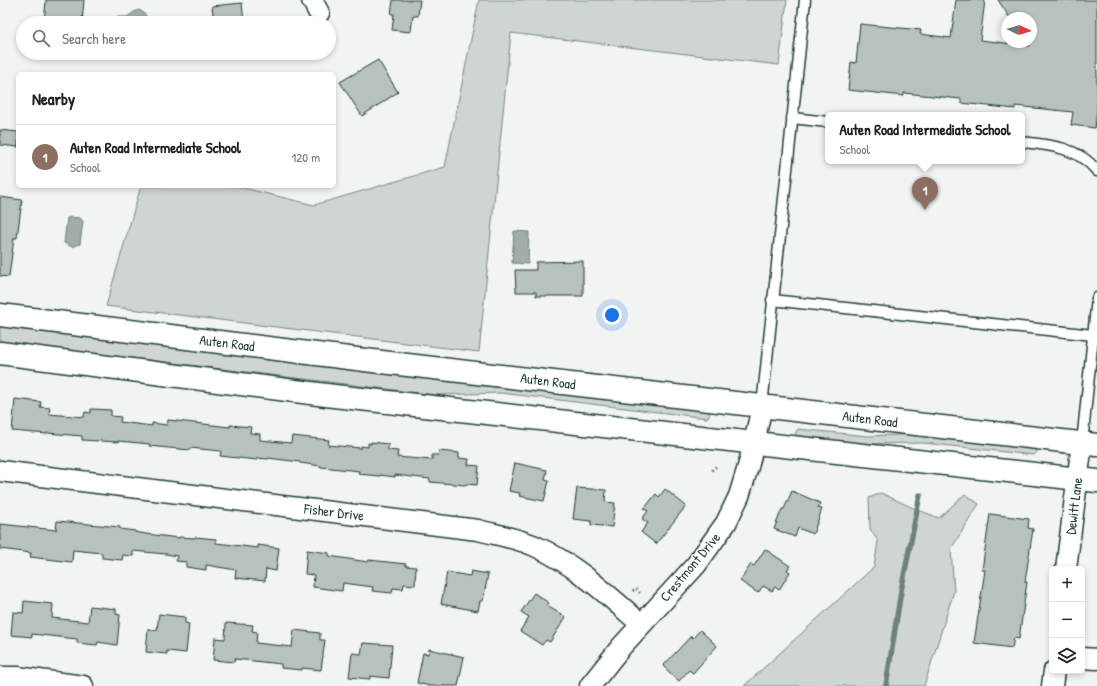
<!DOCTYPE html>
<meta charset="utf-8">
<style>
body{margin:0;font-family:"Patrick Hand",sans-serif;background:#f2f2f2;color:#202124}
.controls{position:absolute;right:12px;bottom:12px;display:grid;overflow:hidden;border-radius:6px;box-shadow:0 2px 6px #0003}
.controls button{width:36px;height:36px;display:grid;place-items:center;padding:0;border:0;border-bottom:1px solid #e0e0e0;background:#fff;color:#202124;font:20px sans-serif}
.compass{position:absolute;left:1001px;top:12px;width:36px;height:36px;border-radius:50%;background:#fff;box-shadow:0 2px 6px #0003;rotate:94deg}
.you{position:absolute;left:612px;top:315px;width:14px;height:14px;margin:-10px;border:3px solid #fff;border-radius:50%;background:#1a73e8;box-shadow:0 0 0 6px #1a73e833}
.badge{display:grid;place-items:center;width:26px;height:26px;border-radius:50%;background:#0b8043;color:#fff;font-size:13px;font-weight:700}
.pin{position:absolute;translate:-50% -33px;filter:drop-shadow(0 1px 2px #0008)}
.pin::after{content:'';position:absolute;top:21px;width:14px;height:12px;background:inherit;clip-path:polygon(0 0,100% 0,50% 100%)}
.popup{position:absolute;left:825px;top:112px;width:200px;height:52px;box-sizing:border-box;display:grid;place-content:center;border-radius:6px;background:#fff;filter:drop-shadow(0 1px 3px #0005);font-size:13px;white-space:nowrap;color:#757577}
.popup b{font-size:15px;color:#202124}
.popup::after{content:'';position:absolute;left:50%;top:100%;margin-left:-8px;border:8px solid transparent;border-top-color:#fff}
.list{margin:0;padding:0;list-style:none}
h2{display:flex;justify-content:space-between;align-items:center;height:52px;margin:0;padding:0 16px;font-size:17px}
h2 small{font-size:13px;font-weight:400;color:#757577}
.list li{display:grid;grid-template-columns:26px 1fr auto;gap:12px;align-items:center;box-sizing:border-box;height:64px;padding:0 16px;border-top:1px solid #e0e0e0}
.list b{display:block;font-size:15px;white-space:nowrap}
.list p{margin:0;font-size:13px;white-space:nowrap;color:#757577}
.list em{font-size:13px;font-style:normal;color:#757577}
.icon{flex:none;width:22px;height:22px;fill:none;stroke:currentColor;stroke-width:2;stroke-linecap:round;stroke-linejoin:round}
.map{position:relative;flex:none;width:1097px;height:686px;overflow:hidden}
.search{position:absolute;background:#fff;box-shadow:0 2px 6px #0003;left:16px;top:16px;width:320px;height:44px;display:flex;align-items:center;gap:10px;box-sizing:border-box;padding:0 14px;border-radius:22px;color:#757577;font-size:15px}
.panel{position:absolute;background:#fff;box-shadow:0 2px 6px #0003;left:16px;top:72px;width:320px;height:116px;border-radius:6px}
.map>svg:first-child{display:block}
.green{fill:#ced5d3;stroke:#768984}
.water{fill:#a1adaa;stroke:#6d807b}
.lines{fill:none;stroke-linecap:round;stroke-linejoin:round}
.stream{stroke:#6d807b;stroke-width:5.5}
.building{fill:#b7c1bd;stroke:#1f3d34}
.service-casing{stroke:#1f3d34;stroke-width:13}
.minor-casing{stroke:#1f3d34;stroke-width:23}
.tertiary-casing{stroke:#1f3d34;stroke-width:25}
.path{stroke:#1f3d34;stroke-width:2.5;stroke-dasharray:1 3;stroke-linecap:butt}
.service{stroke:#fff;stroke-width:10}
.minor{stroke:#fff;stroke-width:20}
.tertiary{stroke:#fff;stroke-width:22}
.labels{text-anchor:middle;stroke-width:3;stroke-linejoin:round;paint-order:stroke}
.street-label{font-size:14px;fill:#1f3d34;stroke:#fff}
</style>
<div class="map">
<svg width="1097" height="686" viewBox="0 0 1097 686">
<rect width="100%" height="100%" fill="#f2f3f3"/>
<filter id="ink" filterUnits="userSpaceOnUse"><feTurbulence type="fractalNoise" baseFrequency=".025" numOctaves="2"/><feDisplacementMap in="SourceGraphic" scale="8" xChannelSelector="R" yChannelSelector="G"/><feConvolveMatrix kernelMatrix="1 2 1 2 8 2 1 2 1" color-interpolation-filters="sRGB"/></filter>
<g filter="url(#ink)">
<!-- green -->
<g class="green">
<path d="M 479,0 L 787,0 L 779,65 L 511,33 L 479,352 L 106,306 L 141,186 L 235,186 L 314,205 L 445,167 Z"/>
<path d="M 0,325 L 708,411 L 710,414 L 707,418 L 501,393 L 436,395 L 0,342 Z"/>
<path d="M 798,429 L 868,436 L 923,434 L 1036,449 L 1037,452 L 1033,455 L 924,443 L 859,444 L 798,437 L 795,433 Z"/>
<path d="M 881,493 L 911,507 L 939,518 L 965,494 L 979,504 L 951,549 L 954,591 L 924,686 L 744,686 L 874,567 L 878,541 L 870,529 L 869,498 Z"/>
</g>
<!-- water -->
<g class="water">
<path d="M 139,10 C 145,13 148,16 146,23 L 112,23 L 113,18 L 116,17 L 127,17 L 134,12 Z"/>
<path d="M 71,217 L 80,218 L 83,221 L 80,244 L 72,247 L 64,243 L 67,218 Z"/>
<path d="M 514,231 L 529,232 L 528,264 L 512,263 Z"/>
</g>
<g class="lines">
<!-- stream -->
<path class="stream" d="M 886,686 L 901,591 L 920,495"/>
</g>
<!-- building -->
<g class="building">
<path d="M 46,0 L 84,0 L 82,23 L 44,23 Z"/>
<path d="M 393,0 L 420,0 L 418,16 L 413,16 L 411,31 L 410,32 L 392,30 L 394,14 L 391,14 Z"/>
<path d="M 956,0 L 985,0 L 980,40 L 1030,46 L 1028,42 L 1031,42 L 1031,18 L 1010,18 L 998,0 L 1097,0 L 1097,109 L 1095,128 L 1071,125 L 1073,112 L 1015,106 L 1015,109 L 961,103 L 961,99 L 904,93 L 904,96 L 848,90 L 851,62 L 856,63 L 860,24 L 921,30 L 920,34 L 951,38 Z"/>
<path d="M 242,3 L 244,23 L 214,23 L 212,6 Z"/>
<path d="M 378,60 L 398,92 L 362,116 L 340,82 Z"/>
<path d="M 0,130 L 18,132 L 18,147 L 0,145 Z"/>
<path d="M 0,197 L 22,200 L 17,238 L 14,238 L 9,277 L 0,276 Z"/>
<path d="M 583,261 L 583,296 L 536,296 L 536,292 L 516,292 L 515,270 L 536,270 L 536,262 Z"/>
<path d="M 15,399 L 41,402 L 40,407 L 50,408 L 49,414 L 84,417 L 85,412 L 91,413 L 91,409 L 111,410 L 111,416 L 121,417 L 120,422 L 152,426 L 152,423 L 167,425 L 168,420 L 230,427 L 230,425 L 251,427 L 250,433 L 260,434 L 260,440 L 291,443 L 292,436 L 329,440 L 328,445 L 361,448 L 361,446 L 368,447 L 368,443 L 371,444 L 371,442 L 388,444 L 388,450 L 398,451 L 397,457 L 432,460 L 432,455 L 438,455 L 439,451 L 459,453 L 459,458 L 469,459 L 468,465 L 479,466 L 477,485 L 466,484 L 465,485 L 430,482 L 430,479 L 395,475 L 395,477 L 380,475 L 380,476 L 358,474 L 359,471 L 321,467 L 321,466 L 300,463 L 300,462 L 268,458 L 268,459 L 257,458 L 257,460 L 220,456 L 221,451 L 190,448 L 190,450 L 169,448 L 149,446 L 150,444 L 118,441 L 118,442 L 82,440 L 82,436 L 47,433 L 47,434 L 12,431 Z"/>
<path d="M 515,463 L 547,470 L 545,480 L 549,481 L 544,501 L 519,496 L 520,493 L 509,491 Z"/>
<path d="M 577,488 L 606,490 L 605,502 L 615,503 L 612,527 L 591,525 L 591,521 L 573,519 Z"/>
<path d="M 665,489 L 686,506 L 656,544 L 641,532 L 648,523 L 642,519 L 648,511 L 644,509 L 656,494 L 659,497 Z"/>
<path d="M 792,491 L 820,503 L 818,508 L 822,509 L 813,534 L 798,528 L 795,537 L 774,529 L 782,509 L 784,509 Z"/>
<path d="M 990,514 L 1029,519 L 1028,528 L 1033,529 L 1025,582 L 1027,582 L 1019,639 L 1014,638 L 1012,648 L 974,643 L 985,570 L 982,570 Z"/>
<path d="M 57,521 L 120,527 L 120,529 L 135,531 L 135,532 L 146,534 L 179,538 L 179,537 L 195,538 L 195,537 L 216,539 L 216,543 L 258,548 L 258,545 L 279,548 L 276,571 L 266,569 L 265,581 L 235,578 L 236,570 L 206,565 L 206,570 L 186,567 L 186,562 L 176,561 L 177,556 L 166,554 L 133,551 L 133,556 L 123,555 L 122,560 L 102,558 L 102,553 L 73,550 L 72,562 L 30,557 L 31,553 L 0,549 L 0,524 L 56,530 Z"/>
<path d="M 765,549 L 790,566 L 787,570 L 790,572 L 779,590 L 775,587 L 772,591 L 763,586 L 758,593 L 740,581 L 751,564 L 754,566 Z"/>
<path d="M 307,550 L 329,553 L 329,556 L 368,562 L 369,560 L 406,564 L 406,566 L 416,567 L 415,585 L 404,584 L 403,589 L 393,588 L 392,593 L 372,591 L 373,587 L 343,583 L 342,591 L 313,587 L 314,575 L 305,574 Z"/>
<path d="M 471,571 L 488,574 L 483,601 L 480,601 L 478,611 L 441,604 L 447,572 L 470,576 Z"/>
<path d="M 534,593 L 549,603 L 547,606 L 566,617 L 550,642 L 546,640 L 542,645 L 520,631 L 529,617 L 521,612 Z"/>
<path d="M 24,601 L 53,604 L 52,618 L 88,622 L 90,606 L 116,609 L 116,614 L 120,615 L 117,645 L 98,642 L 97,645 L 77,643 L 77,639 L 32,634 L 32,637 L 11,635 L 13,612 L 23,613 Z"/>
<path d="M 159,614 L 185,617 L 185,623 L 189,624 L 186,653 L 167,651 L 167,654 L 146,652 L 148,629 L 157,630 Z"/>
<path d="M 226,623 L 253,625 L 252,631 L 257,632 L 256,643 L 292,647 L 294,630 L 320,633 L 320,640 L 325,640 L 321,670 L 302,668 L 302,670 L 281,668 L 281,664 L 235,659 L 234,662 L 213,660 L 215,638 L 225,639 Z"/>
<path d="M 700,630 L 717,646 L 693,673 L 689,670 L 679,681 L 663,666 L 691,636 L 693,638 Z"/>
<path d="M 363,643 L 392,645 L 389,678 L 370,676 L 370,679 L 349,677 L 352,653 L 361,654 Z"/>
<path d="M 429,649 L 464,657 L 458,686 L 430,686 L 417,683 L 423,653 L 428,654 Z"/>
</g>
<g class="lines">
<defs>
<g id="service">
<path d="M 792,118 L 828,122"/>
<path d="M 1022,142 C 1050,145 1078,147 1097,171"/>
<path d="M 772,300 L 1093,335"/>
<path d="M 762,406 L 805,0"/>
<path d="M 1082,443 L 1097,298"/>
</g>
<g id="minor">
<path d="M 312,0 L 319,13"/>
<path d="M 0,471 L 478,530 C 497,535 517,538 535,546 C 575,564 609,596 641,624"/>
<path d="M 1066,569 L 1082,443"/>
<path d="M 1082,658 L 1097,659"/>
<path d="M 0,677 L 17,677 L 83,686"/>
<path d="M 590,686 L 621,647 L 696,565 L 726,523 L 739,496 L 748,467 L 754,443 L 762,406"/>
<path d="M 1052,686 L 1054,671"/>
</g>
<g id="tertiary">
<path d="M 0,315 L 373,361 L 1097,445"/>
<path d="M 0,353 L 334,396 L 1097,481"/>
</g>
</defs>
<!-- service casing -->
<use href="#service" class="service-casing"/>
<!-- minor casing -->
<use href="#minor" class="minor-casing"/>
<!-- tertiary casing -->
<use href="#tertiary" class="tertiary-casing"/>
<!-- path -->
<g class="path">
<path d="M 712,470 L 718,465"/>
<path d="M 633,591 L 636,589 L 640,593"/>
</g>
<!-- service -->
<use href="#service" class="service"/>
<!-- minor -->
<use href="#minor" class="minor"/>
<!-- tertiary -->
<use href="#tertiary" class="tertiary"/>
</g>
</g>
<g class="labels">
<!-- street labels -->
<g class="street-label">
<text transform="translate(227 343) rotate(7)" y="5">Auten Road</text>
<text transform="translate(548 381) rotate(7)" y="5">Auten Road</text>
<text transform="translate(870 419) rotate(7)" y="5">Auten Road</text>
<text transform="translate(1074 506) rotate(-83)" y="5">Dewitt Lane</text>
<text transform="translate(334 512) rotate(7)" y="5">Fisher Drive</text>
<text transform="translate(690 567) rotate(-50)" y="5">Crestmont Drive</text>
</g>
</g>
</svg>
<div class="controls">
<button>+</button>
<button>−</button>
<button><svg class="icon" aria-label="layers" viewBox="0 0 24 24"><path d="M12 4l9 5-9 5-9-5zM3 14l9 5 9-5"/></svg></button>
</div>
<svg class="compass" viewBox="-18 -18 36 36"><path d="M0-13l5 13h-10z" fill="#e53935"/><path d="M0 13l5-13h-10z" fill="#757577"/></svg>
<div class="you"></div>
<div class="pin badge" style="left:925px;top:210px;background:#8d6e63">1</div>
<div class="popup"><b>Auten Road Intermediate School</b>School</div>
<div class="search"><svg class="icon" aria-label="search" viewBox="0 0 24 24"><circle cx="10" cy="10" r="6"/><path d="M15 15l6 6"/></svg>Search here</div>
<section class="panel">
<h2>Nearby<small></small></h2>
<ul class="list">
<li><span class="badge" style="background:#8d6e63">1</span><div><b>Auten Road Intermediate School</b><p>School</p></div><em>120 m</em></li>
</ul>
</section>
</div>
